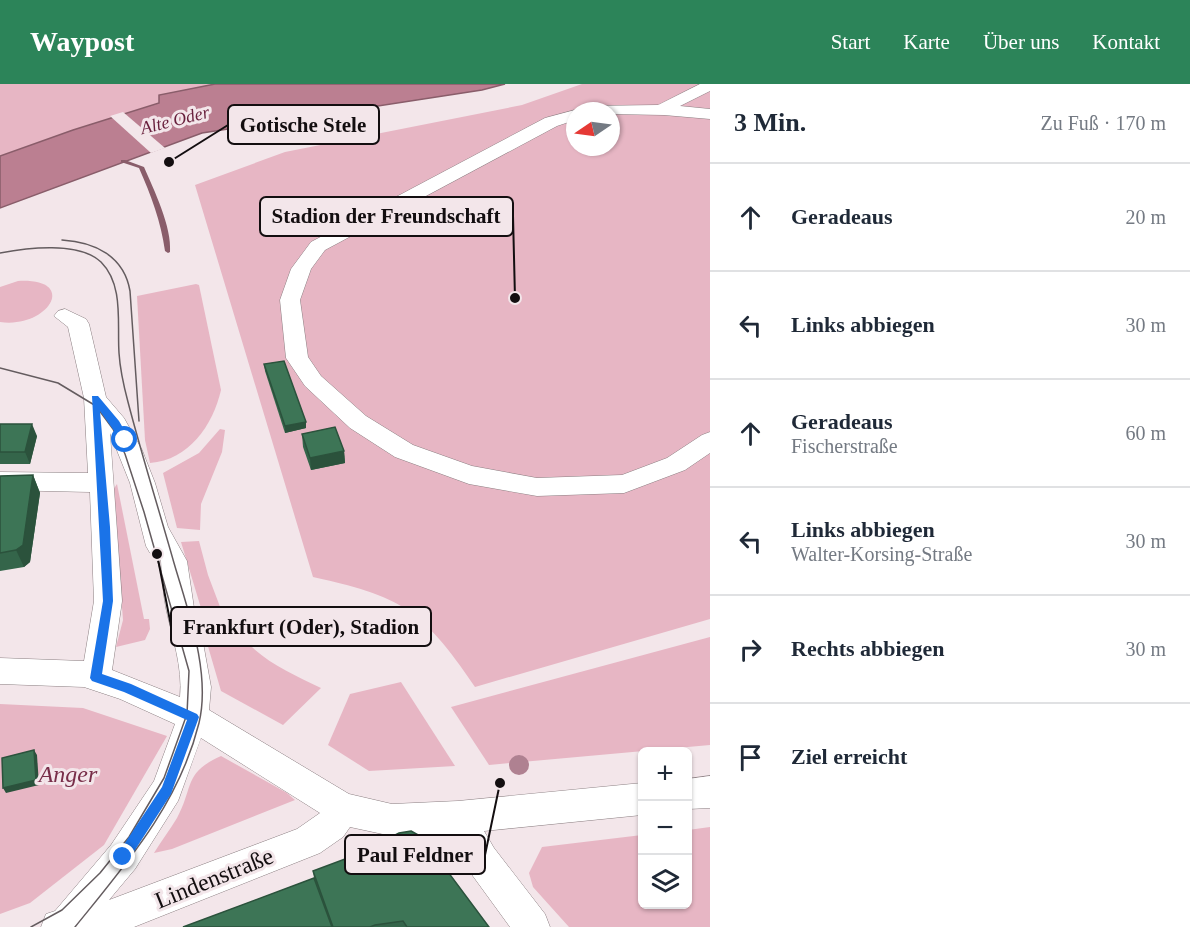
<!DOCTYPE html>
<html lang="de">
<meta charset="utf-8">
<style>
body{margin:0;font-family:"Times New Roman",serif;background:#f6f6f7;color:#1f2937}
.controls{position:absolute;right:18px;bottom:18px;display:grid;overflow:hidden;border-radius:9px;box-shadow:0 2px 4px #0004}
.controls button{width:54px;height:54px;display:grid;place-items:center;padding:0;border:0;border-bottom:2px solid #e0e1e3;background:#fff;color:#1f2937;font:30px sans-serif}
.compass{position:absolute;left:566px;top:18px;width:54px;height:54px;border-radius:50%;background:#fff;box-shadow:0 2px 4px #0004;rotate:257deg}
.stop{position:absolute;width:18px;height:18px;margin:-14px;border:4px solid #1a73e8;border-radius:50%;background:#fff}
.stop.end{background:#1a73e8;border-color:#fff;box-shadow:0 2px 6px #0008}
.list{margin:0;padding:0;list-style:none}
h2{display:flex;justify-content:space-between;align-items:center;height:78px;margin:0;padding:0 24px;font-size:26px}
h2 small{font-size:20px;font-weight:400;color:#747a83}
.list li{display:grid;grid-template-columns:39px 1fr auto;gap:18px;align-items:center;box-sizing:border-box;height:108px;padding:0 24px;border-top:2px solid #e0e1e3}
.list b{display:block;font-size:22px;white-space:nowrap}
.list p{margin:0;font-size:20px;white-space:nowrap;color:#747a83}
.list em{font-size:20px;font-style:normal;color:#747a83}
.icon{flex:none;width:33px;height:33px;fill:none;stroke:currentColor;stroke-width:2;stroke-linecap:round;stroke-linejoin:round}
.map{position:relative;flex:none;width:710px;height:843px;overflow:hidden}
header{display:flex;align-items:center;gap:36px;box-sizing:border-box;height:84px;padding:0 30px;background:#2c8459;color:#fff}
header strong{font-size:28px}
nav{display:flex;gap:33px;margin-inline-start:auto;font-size:21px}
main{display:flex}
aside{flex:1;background:#fff}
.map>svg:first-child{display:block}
.green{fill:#e7b6c4;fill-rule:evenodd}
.water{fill:#bb7f91;stroke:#895d6a;stroke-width:1.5}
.pier{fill:#f3e6ea}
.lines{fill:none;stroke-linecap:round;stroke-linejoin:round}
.stream{fill:#895d6a;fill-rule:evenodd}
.minor-casing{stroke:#8b7f82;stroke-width:1}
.minor{fill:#fff;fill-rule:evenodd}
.tram{stroke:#645c5f;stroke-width:1.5}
.tree{fill:#af8191}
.wall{fill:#34654a}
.shaded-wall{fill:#2b523c}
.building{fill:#3d7556;stroke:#2b523c;stroke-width:1.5}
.route{fill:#1a73e8}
.labels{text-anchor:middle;stroke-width:6;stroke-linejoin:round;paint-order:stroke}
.far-water-label{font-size:18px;font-style:italic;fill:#681f3c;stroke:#f3e6ea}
.near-park-label{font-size:24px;font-style:italic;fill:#782e49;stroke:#f3e6ea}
.near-street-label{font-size:24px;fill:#130e10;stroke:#f3e6ea}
.leader{fill:none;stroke:#130e10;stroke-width:2}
.callout-dot{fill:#130e10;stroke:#f3e6ea;stroke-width:2}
.callout{fill:#f3e6ea;stroke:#130e10;stroke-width:2}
.callout-label{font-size:21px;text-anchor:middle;font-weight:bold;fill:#130e10}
</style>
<header>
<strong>Waypost</strong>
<nav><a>Start</a><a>Karte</a><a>Über uns</a><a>Kontakt</a></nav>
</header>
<main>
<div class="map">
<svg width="710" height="843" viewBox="0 0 710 843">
<rect width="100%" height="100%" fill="#f3e6ea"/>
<!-- green -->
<g class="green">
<path d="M 0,0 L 215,0 L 160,11 L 160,19 L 73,46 L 0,72 Z"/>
<path d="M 582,0 L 710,0 L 710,535 L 475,603 C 455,574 434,543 404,524 C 380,508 341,499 313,493 L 195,101 L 285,68 L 522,21 ZM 575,27 L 611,27 L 611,63 L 575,63 Z"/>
<path d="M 18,197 C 80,194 48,245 0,238 L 0,203 Z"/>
<path d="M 196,200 L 199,201 L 221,306 C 213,341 189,376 150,379 L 145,356 L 137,212 Z"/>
<path d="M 220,345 L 225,346 L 222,368 L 201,420 L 200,446 L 177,444 L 163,389 L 199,369 Z"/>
<path d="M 117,400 L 144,535 L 149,535 L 150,545 L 145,556 L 116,563 L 123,536 L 113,406 Z"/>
<path d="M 199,457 L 208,491 L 222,528 L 204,534 L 181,458 Z"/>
<path d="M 240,550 C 261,577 291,589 321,604 L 283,641 L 221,607 L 207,559 Z"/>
<path d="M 710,553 L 710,661 L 489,681 L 451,623 Z"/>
<path d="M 401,598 L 455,682 L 369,687 L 328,661 L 350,610 Z"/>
<path d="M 0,620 L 83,624 L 167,652 L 104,761 L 30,819 L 0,830 Z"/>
<path d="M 221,672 L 287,709 L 295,716 L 172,765 L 154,769 C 161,757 170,746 177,734 C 194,703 183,689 221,672 Z"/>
<path d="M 710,743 L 710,843 L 569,843 L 533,803 L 529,789 L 542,763 L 642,751 L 642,820 L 688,820 L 688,746 Z"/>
</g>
<!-- water -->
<path class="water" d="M 215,0 L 505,0 L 482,6 L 202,49 L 0,124 L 0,72 L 73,46 L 159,19 L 159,11 Z"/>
<!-- pier -->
<path class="pier" d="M 123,28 L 165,64 L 151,69 L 110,32 Z"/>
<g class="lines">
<!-- stream -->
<path class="stream" d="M 121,76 L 125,76 L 144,83 C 154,106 172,143 170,168 L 168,169 L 165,167 C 161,138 151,111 139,84 L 121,78 Z"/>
<defs>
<g id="minor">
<path d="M 700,0 L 710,0 L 710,7 L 680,22 L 710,25 L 710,35 L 664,31 L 611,30 L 611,27 L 580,27 L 588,22 L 658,21 Z"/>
<path d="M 575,26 L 579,27 L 575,27 L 575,36 L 557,42 L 325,166 L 311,185 L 300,216 L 308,273 L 321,292 L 366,332 L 413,361 L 472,382 L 537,394 L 622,391 L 667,374 L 702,351 L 710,348 L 710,369 L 685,386 L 624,409 L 537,412 L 469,400 L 395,373 L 350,344 L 305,302 L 286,274 L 280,216 L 291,185 L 311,158 L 545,34 Z"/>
<path d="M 65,225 L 86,235 L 89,240 L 106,313 L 124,334 L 142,366 L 155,399 L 168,443 L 187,477 L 194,524 L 202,553 L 211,603 L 209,626 L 349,710 L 392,720 L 458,717 L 642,699 L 642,731 L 484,747 L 494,764 L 545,830 L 550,843 L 510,843 L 470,788 L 449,750 L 392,752 L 350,743 L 343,753 L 320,769 L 134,843 L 41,843 L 46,830 L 55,827 L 111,761 L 154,697 L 175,640 L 120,615 L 84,603 L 0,600 L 0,574 L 84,577 L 94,517 L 90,408 L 0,406 L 0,388 L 88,389 L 84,314 L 68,243 L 54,232 L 58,227 ZM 110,349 L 130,399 L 146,462 L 150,469 L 158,472 L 161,477 C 162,493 163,509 166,524 C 172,553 183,583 180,613 L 112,586 L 122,517 ZM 201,654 L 320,729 L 297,745 L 109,816 L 135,785 L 178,717 Z"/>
<path d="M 710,692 L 710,724 L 688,725 L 688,695 Z"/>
</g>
</defs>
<!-- minor casing -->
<use href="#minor" class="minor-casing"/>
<!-- minor -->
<use href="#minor" class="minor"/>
<!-- tram -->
<g class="tram">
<path d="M 62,156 C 95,158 124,172 130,207 L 139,337"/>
<path d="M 0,169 C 26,164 79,157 101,178 C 124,201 117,239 119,269 C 120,285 124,303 128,318 C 142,372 159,426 174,479 C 188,527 211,589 199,639 C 179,720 126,780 75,843"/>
<path d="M 0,284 L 58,299 L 96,322 L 113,345 L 125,370 L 144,428 L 189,587 L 187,630 L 164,694 L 129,753 L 100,789 L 62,826 L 31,843"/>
</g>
</g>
<!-- trees -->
<circle class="tree" cx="519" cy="681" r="10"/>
<!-- wall -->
<g class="wall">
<path d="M 264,280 L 306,338 L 306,344 L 285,349 L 265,287 Z"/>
<path d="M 0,340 L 37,352 L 30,380 L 0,380 Z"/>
<path d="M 302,350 L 344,367 L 345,379 L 311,386 L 303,363 Z"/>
<path d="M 33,391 L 40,409 L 30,478 L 24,483 L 0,487 L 0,392 Z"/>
<path d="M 313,787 L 489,843 L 183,843 L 314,794 Z"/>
</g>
<!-- shaded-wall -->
<g class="shaded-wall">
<path d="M 306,338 L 306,344 L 285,349 L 285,342 Z"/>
<path d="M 32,340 L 37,352 L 30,380 L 25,368 Z"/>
<path d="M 344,367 L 345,379 L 311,386 L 310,374 Z"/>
<path d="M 33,391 L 40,409 L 30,478 L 24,483 L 16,466 Z"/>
<path d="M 34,666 L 37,671 L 39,701 L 6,709 L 3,704 Z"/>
</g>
<!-- building -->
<g class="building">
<path d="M 284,277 L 306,338 L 285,342 L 264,280 Z"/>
<path d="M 0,340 L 32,340 L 25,368 L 0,368 Z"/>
<path d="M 335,343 L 344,367 L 310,374 L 302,350 Z"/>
<path d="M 33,391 L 23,461 L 16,466 L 0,469 L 0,392 Z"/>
<path d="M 34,666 L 36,696 L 3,704 L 2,674 Z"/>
<path d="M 411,747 L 422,753 L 489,843 L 407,843 L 403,837 L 375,841 L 370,843 L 333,843 L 313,787 L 388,759 L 391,753 L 399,749 Z"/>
<path d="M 314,794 L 332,843 L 183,843 Z"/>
</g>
<!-- route -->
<path class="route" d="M 92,312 L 98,312 L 119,337 L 130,356 L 128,358 L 122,358 L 100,327 L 110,443 L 113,517 L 102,590 L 131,600 L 197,630 L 199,633 L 171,710 L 128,777 L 123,779 L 119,777 L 117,773 L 119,768 L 162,703 L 187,636 L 124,608 L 92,597 L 90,594 L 103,517 Z"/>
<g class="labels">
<!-- far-water labels -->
<g class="far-water-label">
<text transform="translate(175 36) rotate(-14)" y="6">Alte Oder</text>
</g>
<!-- near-park labels -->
<g class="near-park-label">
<text x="68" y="698">Anger</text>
</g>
<!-- near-street labels -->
<g class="near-street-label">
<text transform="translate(214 794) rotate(-22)" y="8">Lindenstraße</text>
</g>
</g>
<!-- callouts -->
<path class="leader" d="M169 78L228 41M515 214L513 132M157 470L171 542M500 699L485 771"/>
<g class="callout-dot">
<circle cx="169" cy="78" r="6"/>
<circle cx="515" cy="214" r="6"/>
<circle cx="157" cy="470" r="6"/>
<circle cx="500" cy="699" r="6"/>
</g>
<g class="callout">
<rect x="228" y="21" width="151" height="39" rx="6"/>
<rect x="260" y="113" width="253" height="39" rx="6"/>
<rect x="171" y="523" width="260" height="39" rx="6"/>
<rect x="345" y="751" width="140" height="39" rx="6"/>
</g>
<g class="callout-label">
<text x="303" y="48">Gotische Stele</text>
<text x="386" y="139">Stadion der Freundschaft</text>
<text x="301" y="550">Frankfurt (Oder), Stadion</text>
<text x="415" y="778">Paul Feldner</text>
</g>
</svg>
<div class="controls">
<button>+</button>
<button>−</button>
<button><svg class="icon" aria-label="layers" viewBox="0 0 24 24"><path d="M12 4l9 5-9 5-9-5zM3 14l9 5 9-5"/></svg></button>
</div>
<svg class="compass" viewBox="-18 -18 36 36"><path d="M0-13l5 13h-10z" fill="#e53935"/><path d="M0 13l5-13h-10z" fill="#747a83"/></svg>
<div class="stop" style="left:125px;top:356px"></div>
<div class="stop end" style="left:123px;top:773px"></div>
</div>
<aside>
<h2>3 Min.<small>Zu Fuß · 170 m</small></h2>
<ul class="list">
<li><svg class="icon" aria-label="ahead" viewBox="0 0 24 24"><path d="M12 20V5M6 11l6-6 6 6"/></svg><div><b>Geradeaus</b></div><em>20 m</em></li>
<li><svg class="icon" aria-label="left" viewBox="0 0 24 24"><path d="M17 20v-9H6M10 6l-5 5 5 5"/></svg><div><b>Links abbiegen</b></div><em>30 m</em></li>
<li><svg class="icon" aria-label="ahead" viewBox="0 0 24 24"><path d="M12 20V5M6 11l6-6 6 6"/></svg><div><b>Geradeaus</b><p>Fischerstraße</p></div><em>60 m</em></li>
<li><svg class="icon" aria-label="left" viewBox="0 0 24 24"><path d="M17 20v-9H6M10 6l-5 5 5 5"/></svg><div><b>Links abbiegen</b><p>Walter-Korsing-Straße</p></div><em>30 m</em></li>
<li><svg class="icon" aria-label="right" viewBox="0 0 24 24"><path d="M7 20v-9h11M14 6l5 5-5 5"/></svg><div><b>Rechts abbiegen</b></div><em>30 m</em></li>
<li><svg class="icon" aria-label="arrive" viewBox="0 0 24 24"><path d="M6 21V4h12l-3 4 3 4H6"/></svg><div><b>Ziel erreicht</b></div></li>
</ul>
</aside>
</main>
